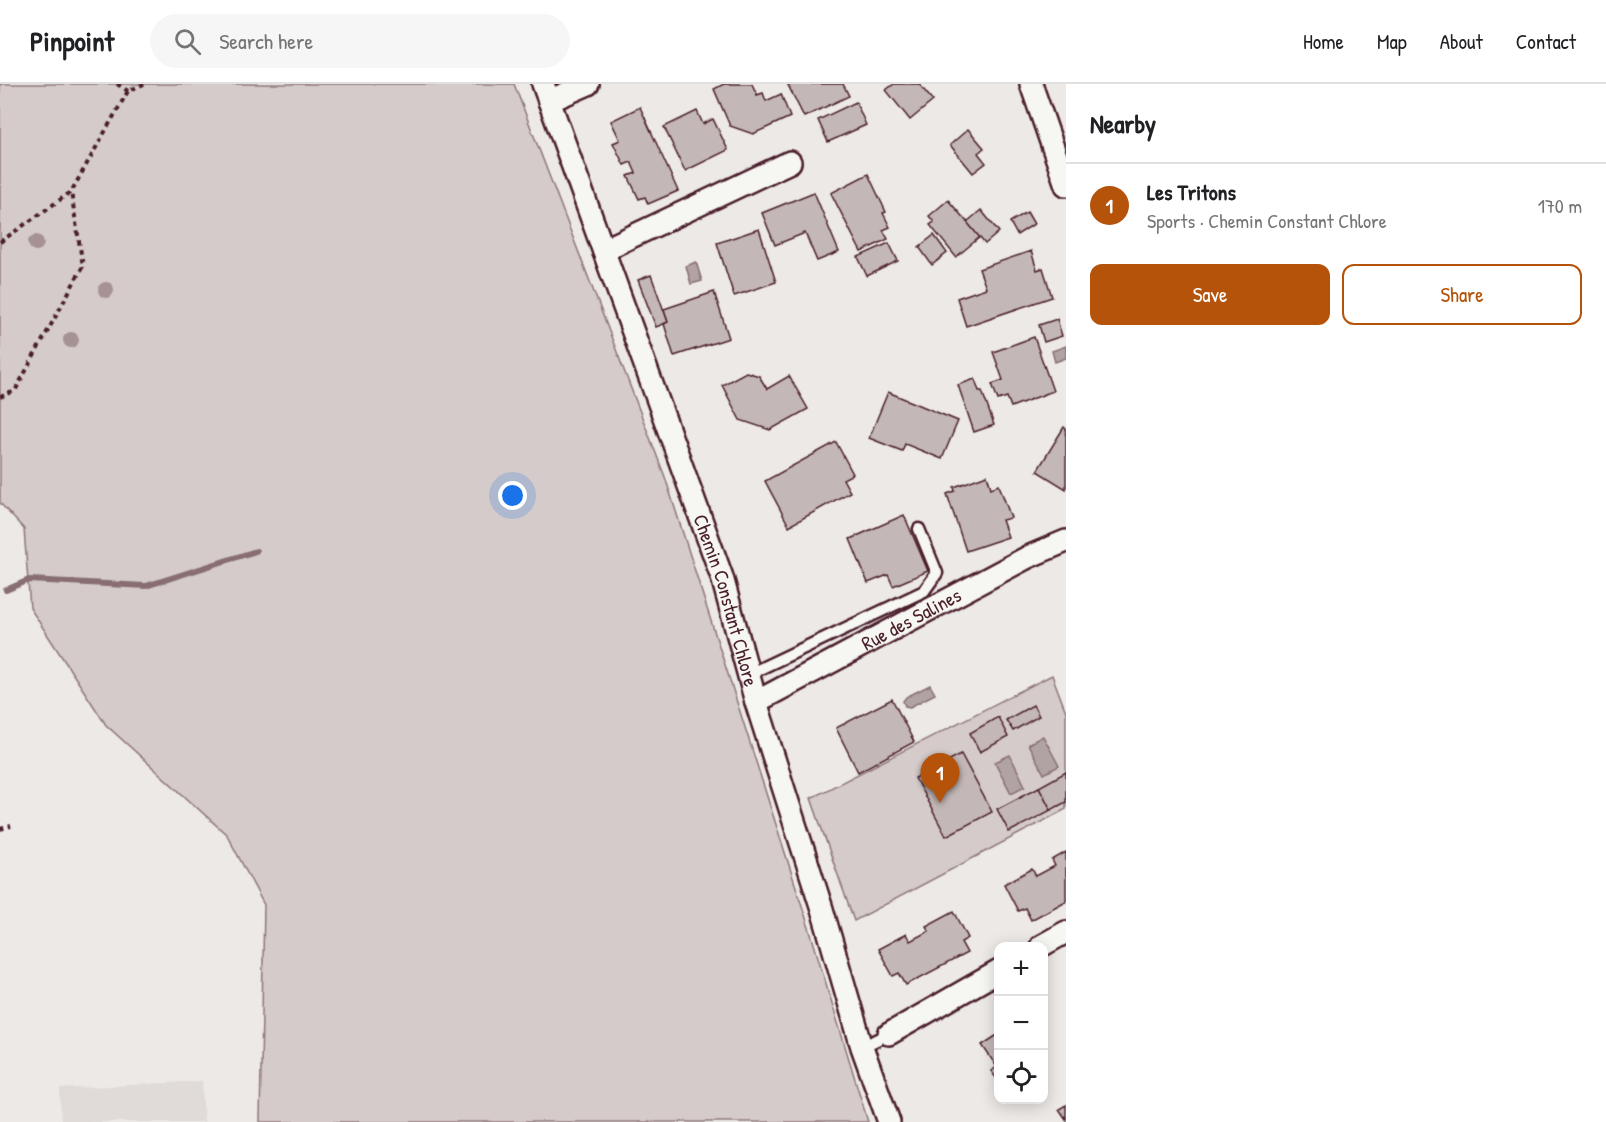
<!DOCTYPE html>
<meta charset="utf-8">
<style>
body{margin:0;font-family:"Patrick Hand",sans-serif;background:#f6f6f6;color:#202124}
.controls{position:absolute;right:18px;bottom:18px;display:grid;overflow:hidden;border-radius:12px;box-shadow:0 3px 15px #0003}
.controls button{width:54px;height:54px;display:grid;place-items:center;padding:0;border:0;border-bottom:2px solid #e0e0e0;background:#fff;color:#202124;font:30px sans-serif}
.you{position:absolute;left:513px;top:412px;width:21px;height:21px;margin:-15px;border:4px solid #fff;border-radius:50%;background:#1a73e8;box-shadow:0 0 0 9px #1a73e833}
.badge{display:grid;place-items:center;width:39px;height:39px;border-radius:50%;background:#b45309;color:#fff;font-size:20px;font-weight:700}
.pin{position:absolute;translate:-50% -50px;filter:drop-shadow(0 2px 3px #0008)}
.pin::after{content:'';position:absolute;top:32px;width:21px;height:18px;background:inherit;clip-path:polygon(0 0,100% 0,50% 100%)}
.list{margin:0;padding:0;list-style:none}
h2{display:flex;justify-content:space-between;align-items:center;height:78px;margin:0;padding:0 24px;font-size:26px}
h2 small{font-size:20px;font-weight:400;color:#757577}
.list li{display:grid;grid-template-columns:39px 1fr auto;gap:18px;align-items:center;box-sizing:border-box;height:84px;padding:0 24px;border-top:2px solid #e0e0e0}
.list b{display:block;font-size:22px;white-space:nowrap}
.list p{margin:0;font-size:20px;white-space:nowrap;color:#757577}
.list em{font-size:20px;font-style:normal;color:#757577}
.actions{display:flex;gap:12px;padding:18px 24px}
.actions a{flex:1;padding:14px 0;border:2px solid #b45309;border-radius:12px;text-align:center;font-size:21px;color:#b45309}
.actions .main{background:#b45309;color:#fff}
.icon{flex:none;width:33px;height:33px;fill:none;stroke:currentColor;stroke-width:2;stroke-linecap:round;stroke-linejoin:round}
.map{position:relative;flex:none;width:1066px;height:1038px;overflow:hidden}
header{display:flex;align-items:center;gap:36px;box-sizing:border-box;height:84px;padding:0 30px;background:#fff;border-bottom:2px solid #e0e0e0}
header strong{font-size:28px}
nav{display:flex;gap:33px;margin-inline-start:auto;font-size:21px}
.search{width:420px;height:54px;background:#f6f6f6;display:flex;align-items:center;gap:15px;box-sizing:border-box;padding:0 21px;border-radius:33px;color:#757577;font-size:22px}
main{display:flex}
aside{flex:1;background:#fff}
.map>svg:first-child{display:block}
.built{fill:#e0dad8}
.green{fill:#d4cbca;stroke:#8f757a;stroke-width:1.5}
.water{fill:#b1a2a3;stroke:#886e73;stroke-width:1.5}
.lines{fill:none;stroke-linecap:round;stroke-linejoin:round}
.stream{stroke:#886e73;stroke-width:6}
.building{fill:#c4b7b7;stroke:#4a1f2b;stroke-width:1.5}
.service-casing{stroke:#4a1f2b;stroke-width:15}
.minor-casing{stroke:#4a1f2b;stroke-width:26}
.path{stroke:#4a1f2b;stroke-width:4;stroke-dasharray:4.5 4.5;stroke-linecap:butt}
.service{stroke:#f6f6f2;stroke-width:10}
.minor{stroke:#f6f6f2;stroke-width:21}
.tree{fill:#a69295}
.labels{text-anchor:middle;stroke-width:4.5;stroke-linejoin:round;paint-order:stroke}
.street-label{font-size:20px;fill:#4a1f2b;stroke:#f6f6f2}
</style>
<header>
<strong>Pinpoint</strong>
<div class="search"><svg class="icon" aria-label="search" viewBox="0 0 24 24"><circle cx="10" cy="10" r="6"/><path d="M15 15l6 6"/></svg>Search here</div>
<nav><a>Home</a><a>Map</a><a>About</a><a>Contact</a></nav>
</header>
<main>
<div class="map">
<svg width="1066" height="1038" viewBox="0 0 1066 1038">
<rect width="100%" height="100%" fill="#ece9e6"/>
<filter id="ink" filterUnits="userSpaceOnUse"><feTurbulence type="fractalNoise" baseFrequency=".0167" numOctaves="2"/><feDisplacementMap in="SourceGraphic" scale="12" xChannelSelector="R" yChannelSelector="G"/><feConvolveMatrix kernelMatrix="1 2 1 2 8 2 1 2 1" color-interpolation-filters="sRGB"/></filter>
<g filter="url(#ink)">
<!-- built -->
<path class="built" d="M 202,997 L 204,1038 L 61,1038 L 60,1005 Z"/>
<!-- green -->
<g class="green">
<path d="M 0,0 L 514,0 L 665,393 L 811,850 L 868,1038 L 260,1038 L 264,821 L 227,751 L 106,641 L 30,524 L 24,445 L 0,419 Z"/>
<path d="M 1052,591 L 1066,628 L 1066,725 L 854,837 L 811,714 Z"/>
</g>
<!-- water -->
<g class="water">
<path d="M 696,178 L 702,197 L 691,200 L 686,182 Z"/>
<path d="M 1066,262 L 1066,274 L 1055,278 L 1052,267 Z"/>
<path d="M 930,601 L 935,610 L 910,623 L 905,622 L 903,617 L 906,613 Z"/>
<path d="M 1043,652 L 1059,682 L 1044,690 L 1028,660 Z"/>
<path d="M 1010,671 L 1025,702 L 1011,709 L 995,678 Z"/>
</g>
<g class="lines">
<!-- stream -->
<path class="stream" d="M 6,506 L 29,496 L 146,502 L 256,467"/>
</g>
<!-- building -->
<g class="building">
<path d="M 724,0 L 752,0 L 757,11 L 763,9 L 766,17 L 781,10 L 790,33 L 753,50 L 730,42 L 714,5 Z"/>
<path d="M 790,0 L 843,0 L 849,12 L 804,33 L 788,1 Z"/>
<path d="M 894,0 L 919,0 L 933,17 L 910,36 L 886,6 Z"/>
<path d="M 856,18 L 866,41 L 828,58 L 818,36 Z"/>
<path d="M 640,23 L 678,107 L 648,120 L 645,113 L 639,115 L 628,92 L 636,89 L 631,78 L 624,81 L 613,59 L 620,56 L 611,37 Z"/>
<path d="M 697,27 L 703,40 L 713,35 L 728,66 L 685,87 L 664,43 Z"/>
<path d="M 968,45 L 984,64 L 978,69 L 986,79 L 973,89 L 950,61 Z"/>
<path d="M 868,90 L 886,128 L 883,129 L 890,143 L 883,146 L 888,155 L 861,168 L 831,109 Z"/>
<path d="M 814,108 L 839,168 L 817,177 L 805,149 L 775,161 L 762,129 Z"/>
<path d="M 948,116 L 980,153 L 956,173 L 930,141 L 934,138 L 929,132 Z"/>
<path d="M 981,126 L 999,148 L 985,160 L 967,138 Z"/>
<path d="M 1027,128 L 1034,140 L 1017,151 L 1010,138 Z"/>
<path d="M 759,145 L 776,198 L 734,212 L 717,159 Z"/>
<path d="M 934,151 L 947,169 L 932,181 L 919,163 Z"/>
<path d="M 889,159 L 898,177 L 867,192 L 858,173 Z"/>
<path d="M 1031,167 L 1037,186 L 1043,184 L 1052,213 L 966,242 L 957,214 L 986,204 L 979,185 Z"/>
<path d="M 651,191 L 668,238 L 656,243 L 638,196 Z"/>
<path d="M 714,208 L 729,254 L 674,272 L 664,240 L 668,238 L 664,225 Z"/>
<path d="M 1057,235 L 1062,252 L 1044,258 L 1039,241 Z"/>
<path d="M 1034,253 L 1053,307 L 1011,323 L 1007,313 L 998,316 L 992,300 L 1003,296 L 993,268 Z"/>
<path d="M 746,288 L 759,292 L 767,305 L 789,292 L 808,325 L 770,346 L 740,336 L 722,301 Z"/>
<path d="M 975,295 L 979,307 L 982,307 L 994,341 L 974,348 L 958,301 Z"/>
<path d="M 888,308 L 958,337 L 942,375 L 905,360 L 902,367 L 869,354 Z"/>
<path d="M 1064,343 L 1066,345 L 1066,405 L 1037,387 Z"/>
<path d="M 836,358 L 853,390 L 843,395 L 850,408 L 789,442 L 765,397 Z"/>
<path d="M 987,391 L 991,404 L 999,401 L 1011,434 L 1002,436 L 1008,453 L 966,467 L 947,410 L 955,407 L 954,403 Z"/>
<path d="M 904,431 L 928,487 L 893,502 L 888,491 L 868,499 L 850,455 Z"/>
<path d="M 892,615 L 914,658 L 858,688 L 836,644 Z"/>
<path d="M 1033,621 L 1039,632 L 1013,647 L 1006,636 Z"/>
<path d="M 998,633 L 1008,653 L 980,668 L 970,649 Z"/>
<path d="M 961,670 L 992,728 L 946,752 L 915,694 Z"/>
<path d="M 1066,688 L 1066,718 L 1051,726 L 1039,703 Z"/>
<path d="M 1039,703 L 1051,726 L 1009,748 L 997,725 Z"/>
<path d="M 1066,768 L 1066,817 L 1031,836 L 1025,824 L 1018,827 L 1004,800 L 1032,785 L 1036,792 L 1055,782 L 1052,776 Z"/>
<path d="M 954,827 L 968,854 L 961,858 L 967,869 L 906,901 L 899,889 L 893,892 L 878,865 L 906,850 L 910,857 L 929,847 L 926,842 Z"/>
<path d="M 999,950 L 999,998 L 991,987 L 997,983 L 982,961 Z"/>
<path d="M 1066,1021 L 1066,1035 L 1059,1025 Z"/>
</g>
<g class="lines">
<defs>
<g id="service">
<path d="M 749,590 L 924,507 L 937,489 L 919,445"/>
<path d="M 862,963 L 889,950"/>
</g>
<g id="minor">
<path id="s1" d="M 543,0 L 722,493 L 756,618 L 822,825 L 862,963 L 889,1038"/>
<path d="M 1031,0 L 1066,101"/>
<path d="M 549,17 L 588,0"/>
<path d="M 604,168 L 616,160 L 790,78"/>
<path id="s2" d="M 756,618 L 1028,473 L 1066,457"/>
<path d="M 1041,862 L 1066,848"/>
<path d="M 889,950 L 999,887"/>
</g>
</defs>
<!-- service casing -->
<use href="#service" class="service-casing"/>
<!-- minor casing -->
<use href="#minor" class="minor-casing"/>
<!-- path -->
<g class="path">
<path d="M 117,0 L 128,7"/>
<path d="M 0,158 L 71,108 L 128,7 L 144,0"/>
<path d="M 0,313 L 15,307 L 83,182 L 71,108"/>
<path d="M 0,745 L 11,742"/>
</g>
<!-- service -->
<use href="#service" class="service"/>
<!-- minor -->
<use href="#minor" class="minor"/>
</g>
<!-- trees -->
<g class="tree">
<circle cx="36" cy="159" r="8"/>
<circle cx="106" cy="206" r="8"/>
<circle cx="71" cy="256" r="8"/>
</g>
</g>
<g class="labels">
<!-- street labels -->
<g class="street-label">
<text dy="7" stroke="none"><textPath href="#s1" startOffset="548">Chemin Constant Chlore</textPath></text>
<text dy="7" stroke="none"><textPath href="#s2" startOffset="176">Rue des Salines</textPath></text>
</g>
</g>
</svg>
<div class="controls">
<button>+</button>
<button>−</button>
<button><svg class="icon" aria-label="locate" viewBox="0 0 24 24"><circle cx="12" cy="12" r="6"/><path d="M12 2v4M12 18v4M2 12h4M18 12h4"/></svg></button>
</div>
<div class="you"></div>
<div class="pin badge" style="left:940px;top:719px">1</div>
</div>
<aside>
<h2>Nearby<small></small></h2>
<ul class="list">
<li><span class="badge">1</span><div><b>Les Tritons</b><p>Sports · Chemin Constant Chlore</p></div><em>170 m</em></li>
</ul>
<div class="actions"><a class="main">Save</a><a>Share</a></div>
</aside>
</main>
